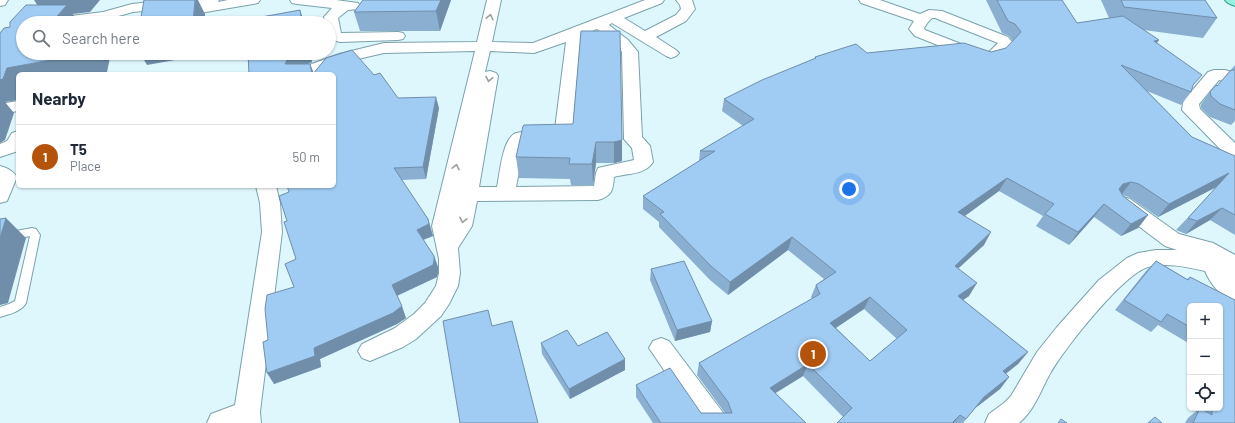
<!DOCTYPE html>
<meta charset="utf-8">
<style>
body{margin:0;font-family:Barlow,sans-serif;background:#f6f6f7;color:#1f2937}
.controls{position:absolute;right:12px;bottom:12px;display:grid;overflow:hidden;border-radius:6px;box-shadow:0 1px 3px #0004}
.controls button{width:36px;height:36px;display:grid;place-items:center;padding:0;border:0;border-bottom:1px solid #e0e1e3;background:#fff;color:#1f2937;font:20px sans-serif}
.you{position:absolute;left:849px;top:189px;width:14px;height:14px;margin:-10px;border:3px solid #fff;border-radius:50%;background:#1a73e8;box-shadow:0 0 0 6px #1a73e833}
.badge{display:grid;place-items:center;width:26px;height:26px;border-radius:50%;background:#b45309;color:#fff;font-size:13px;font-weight:700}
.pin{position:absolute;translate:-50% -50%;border:2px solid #fff;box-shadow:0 1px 4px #0006}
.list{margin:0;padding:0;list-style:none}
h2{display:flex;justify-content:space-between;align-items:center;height:52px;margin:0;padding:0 16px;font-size:17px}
h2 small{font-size:13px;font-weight:400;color:#747a83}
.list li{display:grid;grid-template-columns:26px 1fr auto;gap:12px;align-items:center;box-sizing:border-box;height:64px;padding:0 16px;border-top:1px solid #e0e1e3}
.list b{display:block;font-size:15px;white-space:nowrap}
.list p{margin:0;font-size:13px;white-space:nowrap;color:#747a83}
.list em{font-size:13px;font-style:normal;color:#747a83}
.icon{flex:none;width:22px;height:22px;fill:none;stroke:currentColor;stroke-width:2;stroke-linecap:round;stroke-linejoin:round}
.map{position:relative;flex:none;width:1235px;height:423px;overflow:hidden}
.search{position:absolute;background:#fff;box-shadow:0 1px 3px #0004;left:16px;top:16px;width:320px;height:44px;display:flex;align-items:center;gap:10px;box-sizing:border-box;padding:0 14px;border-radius:22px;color:#747a83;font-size:15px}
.panel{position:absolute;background:#fff;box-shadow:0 1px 3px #0004;left:16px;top:72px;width:320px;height:116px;border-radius:6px}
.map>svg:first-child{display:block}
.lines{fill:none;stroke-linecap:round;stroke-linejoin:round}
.service-casing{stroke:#7aa2ab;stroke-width:2}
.minor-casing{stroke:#7aa2ab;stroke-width:2}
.primary-casing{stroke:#349d8d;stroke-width:2}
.service{fill:#fff;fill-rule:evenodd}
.minor{fill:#fff;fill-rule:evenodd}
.primary{fill:#95f2e2;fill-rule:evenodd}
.wall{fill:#8aafd1;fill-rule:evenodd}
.shaded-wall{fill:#708eaa}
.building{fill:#a0cbf3;stroke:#708eaa;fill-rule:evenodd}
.oneway{stroke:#9aa0a1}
</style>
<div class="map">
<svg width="1235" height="423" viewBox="0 0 1235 423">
<rect width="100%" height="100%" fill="#def7fd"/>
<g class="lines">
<defs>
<path id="service" d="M 32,228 L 36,229 L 40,235 L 26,303 C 21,312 9,314 0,317 L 0,307 L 9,304 L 15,301 L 30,236 L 0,242 L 0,234 Z"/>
<g id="minor">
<path d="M 0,0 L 8,0 L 5,5 L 0,6 Z"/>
<path d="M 170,0 L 219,0 L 218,2 L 228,0 L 260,0 L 258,3 L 253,4 L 200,13 L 195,12 L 193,9 L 196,6 L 133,12 L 104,20 L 82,23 L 40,23 L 42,20 L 47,19 L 103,12 L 132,4 Z"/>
<path d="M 290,0 L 336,0 L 358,3 L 360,6 L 358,9 L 348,10 L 338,18 L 341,33 L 398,32 L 403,33 L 405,36 L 403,39 L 398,40 L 340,42 L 329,39 L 329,23 L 325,23 L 324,17 L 332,8 L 297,4 L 292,3 Z"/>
<path d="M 487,0 L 501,0 L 492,42 L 533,43 L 645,0 L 664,0 L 662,3 L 624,18 L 645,31 L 676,15 L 681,9 L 680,5 L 676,0 L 692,0 L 695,9 L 686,21 L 656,37 L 676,50 L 679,53 L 676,56 L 671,58 L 666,56 L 612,23 L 609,25 L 628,40 L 638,52 L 642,137 L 650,146 L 653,162 C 645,175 628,173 614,177 C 613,190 612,196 598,200 L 477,201 L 472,226 L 458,248 L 460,273 L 458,286 L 449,304 L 441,316 L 416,339 L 403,347 L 370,361 L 362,358 L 358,351 L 362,344 L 395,328 L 414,314 L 425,303 L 436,286 L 439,273 L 439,259 L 432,226 L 475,51 L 384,53 L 349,61 L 314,74 L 291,74 L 293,71 L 339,54 L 384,43 L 477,42 ZM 597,29 L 618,46 L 622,52 L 624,139 L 632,148 L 634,160 L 598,168 L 596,173 L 594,186 L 516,187 L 524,146 L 526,144 C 542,143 563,147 573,131 L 582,35 ZM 566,42 L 555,129 L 552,131 C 543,132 522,130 514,134 C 502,142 500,173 497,187 L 479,187 L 498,76 L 496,73 L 490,71 L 485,72 L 490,51 L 534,53 Z"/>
<path d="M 859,0 L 880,0 L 920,14 L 929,10 L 942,11 L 1008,37 L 1014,44 C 1005,56 996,66 980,62 L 915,36 L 909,29 L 914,21 L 861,3 ZM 932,18 L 935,18 L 998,43 L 987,54 L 925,30 L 924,28 L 928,22 Z"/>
<path d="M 1214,70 L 1225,70 L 1235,73 L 1235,84 L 1219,80 L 1199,104 L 1200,109 L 1235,143 L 1235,160 L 1229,158 L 1182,110 L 1183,103 L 1185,99 L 1208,72 Z"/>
<path d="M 18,101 L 18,111 L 0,114 L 0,104 Z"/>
<path d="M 18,131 L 18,151 L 0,157 L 0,144 L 7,141 L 12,133 Z"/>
<path d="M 0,166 C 7,168 12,170 17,177 L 7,201 L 0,203 Z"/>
<path d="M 256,186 L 276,186 L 280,203 L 282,232 L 260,412 L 261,423 L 207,423 L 211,414 L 235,405 L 262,232 L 260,203 Z"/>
<path d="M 1123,197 L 1130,199 L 1179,234 L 1213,243 L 1235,255 L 1235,301 C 1220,296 1211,285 1205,271 C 1188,267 1165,262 1148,267 C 1122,275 1066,347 1051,372 C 1041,389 1035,410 1019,423 L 985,423 L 989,414 L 1004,403 L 1011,396 L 1037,352 L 1057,327 L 1099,280 L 1127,258 L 1138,253 L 1156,250 L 1177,250 L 1165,246 L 1116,209 L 1113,204 L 1116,199 Z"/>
<path d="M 661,338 L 669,341 L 724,414 L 728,423 L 700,423 L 649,348 L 653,341 Z"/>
</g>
<path id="primary" d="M 1225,0 L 1235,0 L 1235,6 L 1228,3 Z"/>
</defs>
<!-- service casing -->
<use href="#service" class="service-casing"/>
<!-- minor casing -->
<use href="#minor" class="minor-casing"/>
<!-- primary casing -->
<use href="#primary" class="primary-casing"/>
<!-- service -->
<use href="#service" class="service"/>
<!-- minor -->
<use href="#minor" class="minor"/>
<!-- primary -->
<use href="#primary" class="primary"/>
</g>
<!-- wall -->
<g class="wall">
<path d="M 363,0 L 451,0 L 440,31 L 360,31 L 354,12 Z"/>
<path d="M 986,0 L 1062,0 L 1077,23 L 1109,18 L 1101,0 L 1205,0 L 1217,18 L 1203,38 L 1144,30 L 1157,43 L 1192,88 L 1191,92 L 1181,105 L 1147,91 L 1192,137 L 1235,156 L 1235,235 L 1210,220 L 1186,234 L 1176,230 L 1217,187 L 1158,217 L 1129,197 L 1122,195 L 1123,196 L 1148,215 L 1138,228 L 1121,236 L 1094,217 L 1069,245 L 1036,226 L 1043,216 L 999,191 L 965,216 L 984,245 L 958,269 L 969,296 L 963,300 L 1028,352 L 1018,364 L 1006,374 L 1009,377 L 1000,389 L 974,409 L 963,423 L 837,423 L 843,417 L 803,376 L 775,393 L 806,423 L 653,423 L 636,397 L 636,385 L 701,413 L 725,413 L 697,375 L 699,363 L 812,299 L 811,297 L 816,285 L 824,279 L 788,250 L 728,295 L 710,280 L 659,227 L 659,222 L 643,209 L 643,196 L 699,161 L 700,151 L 743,126 L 722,111 L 724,99 L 814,59 L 815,57 L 867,53 L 991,52 L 1006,48 L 1013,41 L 1009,36 L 1002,33 ZM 864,309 L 897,339 L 870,361 L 836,328 Z"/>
<path d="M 581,31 L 622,161 L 614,163 L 596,163 L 593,185 L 571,185 L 570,179 L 519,178 L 516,157 L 573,124 Z"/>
<path d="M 248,53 L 310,53 L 312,62 L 308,64 L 310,64 L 314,74 L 374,75 L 398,98 L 439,108 L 426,179 L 401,180 L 428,219 L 433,236 L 423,240 L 434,256 L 438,267 L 438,273 L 437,277 L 397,296 L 406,318 L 397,324 L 320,359 L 321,367 L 274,384 L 268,340 L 294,287 L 296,259 L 287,221 L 334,186 L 249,74 Z"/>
<path d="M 1235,65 L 1235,121 L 1231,125 L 1210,117 L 1201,108 L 1201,104 L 1210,92 L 1217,86 Z"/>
<path d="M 1156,261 L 1187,279 L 1190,277 L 1235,300 L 1235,423 L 1185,423 L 1188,418 L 1200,408 L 1220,408 L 1220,306 L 1190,306 L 1190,344 L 1158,325 L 1151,332 L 1115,310 L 1146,271 Z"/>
<path d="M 651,269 L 712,321 L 710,332 L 675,341 L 650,280 Z"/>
<path d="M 541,343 L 578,346 L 625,370 L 570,399 L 542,354 Z"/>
</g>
<!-- shaded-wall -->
<g class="shaded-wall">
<path d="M 34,0 L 100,0 L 90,12 L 73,14 L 78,23 L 51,23 L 46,18 Z"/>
<path d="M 195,0 L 198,0 L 205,14 L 205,23 L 193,23 Z"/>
<path d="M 441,0 L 451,0 L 440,31 L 436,11 Z"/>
<path d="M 300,10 L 304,21 L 304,23 L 302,23 Z"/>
<path d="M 1159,40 L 1151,52 L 1154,41 Z"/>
<path d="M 89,53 L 111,53 L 107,72 L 98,74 L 18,74 L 18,100 L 5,102 L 14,113 L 5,140 L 0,143 L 0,80 L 7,68 Z"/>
<path d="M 140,53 L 203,53 L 203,55 L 147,65 Z"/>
<path d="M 302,53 L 310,53 L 312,62 L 292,70 L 285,64 L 288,58 Z"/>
<path d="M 310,64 L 314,74 L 312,74 Z"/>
<path d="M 436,97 L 439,108 L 426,179 L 423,167 Z"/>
<path d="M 622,140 L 622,161 L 614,163 L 614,142 Z"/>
<path d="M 596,142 L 596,163 L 593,185 L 592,164 Z"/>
<path d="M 1229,173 L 1218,186 L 1158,217 L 1169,204 Z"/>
<path d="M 1007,178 L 999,191 L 952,225 L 958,212 Z"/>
<path d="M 1131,182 L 1121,195 L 1114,197 L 1123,184 Z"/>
<path d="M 1104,204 L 1094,217 L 1069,245 L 1078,232 Z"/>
<path d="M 1222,208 L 1210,220 L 1186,234 L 1197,221 Z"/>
<path d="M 1148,215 L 1138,228 L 1121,236 L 1131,224 Z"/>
<path d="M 6,218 L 26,238 L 8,303 L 0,305 L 0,238 Z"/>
<path d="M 428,219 L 433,236 L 420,241 L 417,230 Z"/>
<path d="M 991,232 L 984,245 L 947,278 L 955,266 Z"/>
<path d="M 792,237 L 788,250 L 728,295 L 730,282 Z"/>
<path d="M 434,256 L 438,267 L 438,273 L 437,277 L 396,296 L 392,285 Z"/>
<path d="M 977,283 L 969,296 L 951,308 L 958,296 Z"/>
<path d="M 870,297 L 864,309 L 825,335 L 830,323 Z"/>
<path d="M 402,306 L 406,318 L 397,324 L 320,359 L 321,367 L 274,384 L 267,373 L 314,348 Z"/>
<path d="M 712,321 L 710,332 L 675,341 L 677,330 Z"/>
<path d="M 1028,352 L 1018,364 L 993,383 L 1003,371 Z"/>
<path d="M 625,359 L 625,370 L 570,399 L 569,389 Z"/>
<path d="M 808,364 L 803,376 L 766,399 L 770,388 Z"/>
<path d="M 1009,377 L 1000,389 L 974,409 L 962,423 L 984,397 Z"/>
<path d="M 960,415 L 954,423 L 952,423 Z"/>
</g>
<!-- building -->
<g class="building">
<path d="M 144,0 L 195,0 L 193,23 L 140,23 Z"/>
<path d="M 363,0 L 441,0 L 436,11 L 354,12 Z"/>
<path d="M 997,0 L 1062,0 L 1077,23 L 1123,16 L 1159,40 L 1154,41 L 1202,75 L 1193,85 L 1191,92 L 1121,65 L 1192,137 L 1235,156 L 1235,215 L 1222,208 L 1197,221 L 1188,218 L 1229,173 L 1169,204 L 1139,184 L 1131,182 L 1123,184 L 1119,189 L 1123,196 L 1148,215 L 1131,224 L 1104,204 L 1078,232 L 1045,214 L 1054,204 L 1007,178 L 958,212 L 991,232 L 955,266 L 977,283 L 958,296 L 1028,352 L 1003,371 L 1009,377 L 984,397 L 966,419 L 960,415 L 952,423 L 837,423 L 852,408 L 808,364 L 770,388 L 806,423 L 661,423 L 636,385 L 670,368 L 701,413 L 732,413 L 728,402 L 699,363 L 820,294 L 816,285 L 836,272 L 792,237 L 730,282 L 712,267 L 660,214 L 664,212 L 643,196 L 715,151 L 700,151 L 754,119 L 724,99 L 762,80 L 816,58 L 815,57 L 856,44 L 867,53 L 964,43 L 991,52 L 1006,48 L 1021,32 L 1015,24 L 1008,21 ZM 870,297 L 907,330 L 870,361 L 830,323 Z"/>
<path d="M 1121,0 L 1205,0 L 1217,18 L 1124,7 Z"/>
<path d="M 26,5 L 67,5 L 51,23 L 23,23 L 23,53 L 89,53 L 7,68 L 3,79 L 0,80 L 0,33 L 4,28 L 10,27 L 10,22 Z"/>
<path d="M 300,10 L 302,23 L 245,23 L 245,20 Z"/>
<path d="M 101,20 L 101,23 L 84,23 Z"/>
<path d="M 581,31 L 620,31 L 622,140 L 614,142 L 596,142 L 592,164 L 569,164 L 570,158 L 516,157 L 523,126 L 524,125 L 573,124 Z"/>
<path d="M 352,50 L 374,75 L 380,73 L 398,98 L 436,97 L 423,167 L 394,168 L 428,219 L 429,224 L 417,230 L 434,256 L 434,261 L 433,265 L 392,285 L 402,306 L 393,313 L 314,348 L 315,356 L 267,373 L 263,342 L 268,340 L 265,309 L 267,295 L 294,287 L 285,264 L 296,259 L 284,222 L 287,221 L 279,196 L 289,192 L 287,186 L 334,186 L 334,74 L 313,74 L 326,58 Z"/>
<path d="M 248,53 L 302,53 L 288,58 L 285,64 L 310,64 L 312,74 L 249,74 Z"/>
<path d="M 1231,70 L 1235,70 L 1235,110 L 1220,104 L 1211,96 L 1210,92 L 1216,85 L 1217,86 Z"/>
<path d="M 6,218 L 0,238 L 0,219 Z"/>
<path d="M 684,261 L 712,321 L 677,330 L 651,269 Z"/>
<path d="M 1156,261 L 1188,280 L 1190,277 L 1235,300 L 1235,423 L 1193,423 L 1200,408 L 1212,415 L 1212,408 L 1220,408 L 1220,306 L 1190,306 L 1190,327 L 1167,314 L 1161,322 L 1124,300 Z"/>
<path d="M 488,310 L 492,326 L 512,321 L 538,423 L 460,423 L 443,321 Z"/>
<path d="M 567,330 L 578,346 L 607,332 L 625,359 L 569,389 L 541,343 Z"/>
<path d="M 1155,417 L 1162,423 L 1148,423 Z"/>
<path d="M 1061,419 L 1067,423 L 1058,423 Z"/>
</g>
<!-- one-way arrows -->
<defs><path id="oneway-chevron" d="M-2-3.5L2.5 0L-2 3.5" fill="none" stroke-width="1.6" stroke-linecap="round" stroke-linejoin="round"/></defs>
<g class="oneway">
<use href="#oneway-chevron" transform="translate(490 17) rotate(-77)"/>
<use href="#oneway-chevron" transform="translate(489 79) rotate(101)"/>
<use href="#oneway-chevron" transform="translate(456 167) rotate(-77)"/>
<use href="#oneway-chevron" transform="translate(463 220) rotate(102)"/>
</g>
</svg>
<div class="controls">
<button>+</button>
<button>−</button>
<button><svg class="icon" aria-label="locate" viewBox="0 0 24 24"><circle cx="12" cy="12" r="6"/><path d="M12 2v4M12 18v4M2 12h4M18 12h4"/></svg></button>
</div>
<div class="you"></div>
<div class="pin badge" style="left:813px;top:354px">1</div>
<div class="search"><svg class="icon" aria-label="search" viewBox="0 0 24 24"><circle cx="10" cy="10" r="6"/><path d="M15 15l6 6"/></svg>Search here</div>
<section class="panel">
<h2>Nearby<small></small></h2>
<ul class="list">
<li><span class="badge">1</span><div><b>T5</b><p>Place</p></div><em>50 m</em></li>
</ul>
</section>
</div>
